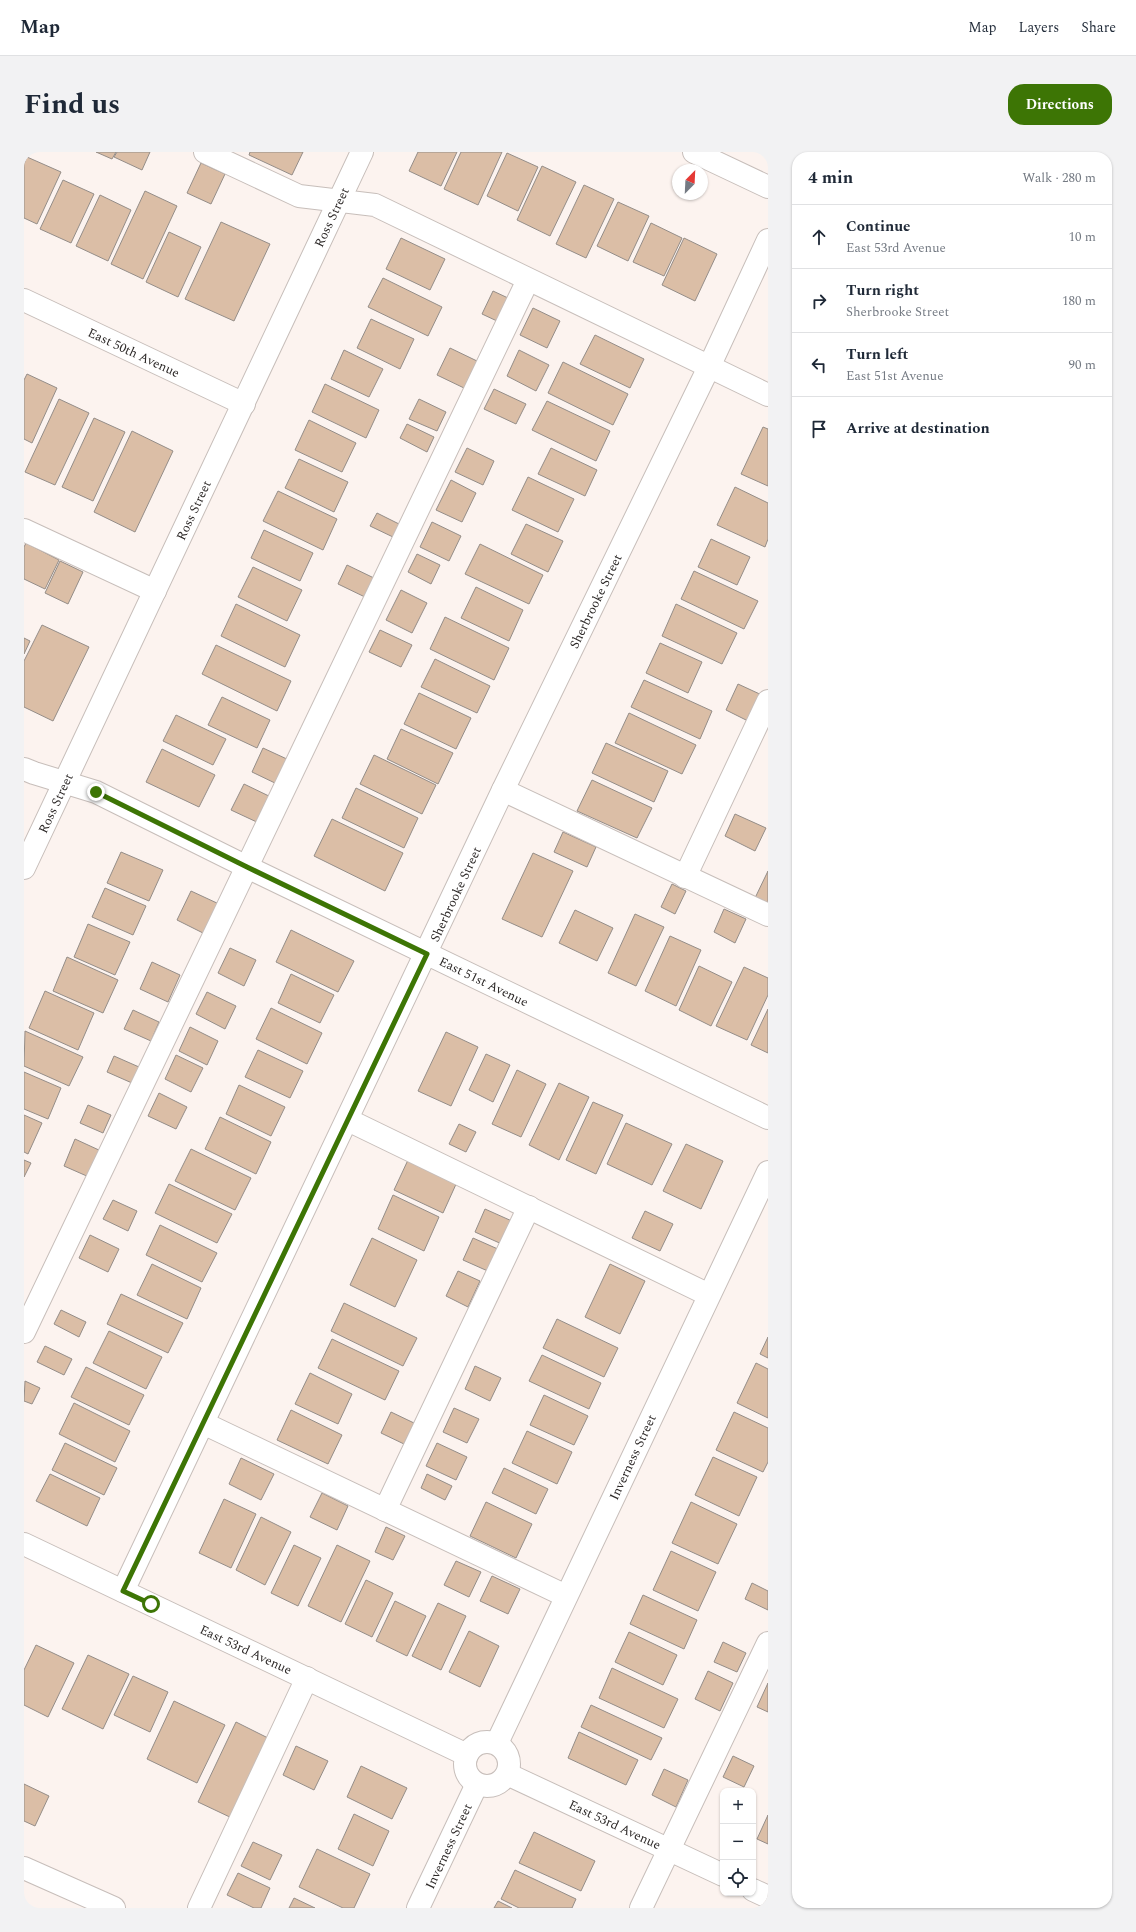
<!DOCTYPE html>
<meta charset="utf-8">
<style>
body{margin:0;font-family:Spectral,serif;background:#f2f2f3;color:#1f2937}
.controls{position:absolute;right:12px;bottom:12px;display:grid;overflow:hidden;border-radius:8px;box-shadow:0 1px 3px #0004}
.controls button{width:36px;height:36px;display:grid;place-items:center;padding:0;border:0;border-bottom:1px solid #e0e1e3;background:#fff;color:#1f2937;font:20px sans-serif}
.compass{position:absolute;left:648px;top:12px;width:36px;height:36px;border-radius:50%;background:#fff;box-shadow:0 1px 3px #0004;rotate:24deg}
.stop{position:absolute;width:12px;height:12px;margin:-9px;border:3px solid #3d7505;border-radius:50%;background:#fff}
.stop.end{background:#3d7505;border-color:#fff;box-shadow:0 1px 4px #0008}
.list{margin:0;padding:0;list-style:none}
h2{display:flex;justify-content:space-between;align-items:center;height:52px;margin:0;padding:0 16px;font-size:17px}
h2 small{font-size:13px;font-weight:400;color:#747a83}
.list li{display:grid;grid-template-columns:26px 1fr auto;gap:12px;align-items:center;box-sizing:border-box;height:64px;padding:0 16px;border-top:1px solid #e0e1e3}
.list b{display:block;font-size:15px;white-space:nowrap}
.list p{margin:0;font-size:13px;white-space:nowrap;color:#747a83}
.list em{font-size:13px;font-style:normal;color:#747a83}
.icon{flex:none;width:22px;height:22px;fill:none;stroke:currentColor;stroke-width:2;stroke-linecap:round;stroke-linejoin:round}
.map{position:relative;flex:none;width:744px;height:1756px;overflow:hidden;border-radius:16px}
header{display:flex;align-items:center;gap:24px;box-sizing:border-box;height:56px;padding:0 20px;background:#fff;border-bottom:1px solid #e0e1e3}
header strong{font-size:19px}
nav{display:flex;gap:22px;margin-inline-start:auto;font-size:14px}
.intro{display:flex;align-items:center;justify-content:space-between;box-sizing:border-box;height:96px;padding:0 24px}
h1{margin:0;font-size:28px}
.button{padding:10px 18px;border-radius:16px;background:#3d7505;color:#fff;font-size:14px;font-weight:700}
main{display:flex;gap:24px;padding:0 24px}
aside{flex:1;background:#fff;border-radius:16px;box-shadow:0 1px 3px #0004}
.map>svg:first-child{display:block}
.building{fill:#dbbea6;stroke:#948d88}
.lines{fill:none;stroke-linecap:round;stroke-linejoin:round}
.minor-casing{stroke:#c7beba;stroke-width:24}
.minor{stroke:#fff;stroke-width:22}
.route{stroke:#3d7505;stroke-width:5}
.labels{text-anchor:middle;stroke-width:3;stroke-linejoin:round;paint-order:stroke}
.street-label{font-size:13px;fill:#2d2928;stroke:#fff}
</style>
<header>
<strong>Map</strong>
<nav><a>Map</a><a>Layers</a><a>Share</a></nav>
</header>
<div class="intro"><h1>Find us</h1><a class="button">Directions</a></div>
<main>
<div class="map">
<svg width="744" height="1756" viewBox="0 0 744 1756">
<rect width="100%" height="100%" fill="#fcf3ef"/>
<!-- building -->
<g class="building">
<path d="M 72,0 L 92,0 L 88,7 Z"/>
<path d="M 93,0 L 126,0 L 118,18 L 90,5 Z"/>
<path d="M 226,0 L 279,0 L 268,23 L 225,3 Z"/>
<path d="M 394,0 L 433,0 L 417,34 L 385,19 Z"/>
<path d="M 437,0 L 478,0 L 454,53 L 420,37 Z"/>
<path d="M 483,1 L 514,15 L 494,59 L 463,44 Z"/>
<path d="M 3,5 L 37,20 L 13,72 L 0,66 L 0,12 Z"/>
<path d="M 177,11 L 201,22 L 187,52 L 163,41 Z"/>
<path d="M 518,14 L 552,30 L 526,84 L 493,68 Z"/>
<path d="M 39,28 L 70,42 L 47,91 L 16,77 Z"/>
<path d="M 560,33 L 590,47 L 562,106 L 532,92 Z"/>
<path d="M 121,39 L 153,54 L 119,127 L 87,112 Z"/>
<path d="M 76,43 L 107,58 L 84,109 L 52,94 Z"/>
<path d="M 594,50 L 625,64 L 604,109 L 573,94 Z"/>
<path d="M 197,70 L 246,92 L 210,169 L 161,147 Z"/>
<path d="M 627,71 L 658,86 L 640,124 L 609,110 Z"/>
<path d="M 145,80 L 177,95 L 154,145 L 122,130 Z"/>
<path d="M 377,86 L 421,107 L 406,138 L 362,117 Z"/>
<path d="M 660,86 L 693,102 L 671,149 L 638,133 Z"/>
<path d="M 359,126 L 418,155 L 404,184 L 344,155 Z"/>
<path d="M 469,139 L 484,146 L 473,169 L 458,162 Z"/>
<path d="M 509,156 L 536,169 L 523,196 L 496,183 Z"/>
<path d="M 347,167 L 390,187 L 376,217 L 333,196 Z"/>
<path d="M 571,183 L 620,207 L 606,236 L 556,212 Z"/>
<path d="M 426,196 L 453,209 L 440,236 L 413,223 Z"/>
<path d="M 320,198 L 359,217 L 345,245 L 307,227 Z"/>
<path d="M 495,198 L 525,213 L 512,239 L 483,224 Z"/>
<path d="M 539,210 L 604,242 L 589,273 L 524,241 Z"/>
<path d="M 3,222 L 33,236 L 8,291 L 0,287 L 0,228 Z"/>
<path d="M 301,232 L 355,258 L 342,286 L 288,260 Z"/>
<path d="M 470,237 L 502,252 L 492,272 L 460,257 Z"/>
<path d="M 35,247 L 65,261 L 31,333 L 1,320 Z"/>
<path d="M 395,247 L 422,260 L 413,279 L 385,267 Z"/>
<path d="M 523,249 L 586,279 L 572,309 L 508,278 Z"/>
<path d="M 70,266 L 101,280 L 69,349 L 38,335 Z"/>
<path d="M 285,268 L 332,291 L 318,320 L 271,298 Z"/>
<path d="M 383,272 L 410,285 L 403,300 L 376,286 Z"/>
<path d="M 739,275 L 744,277 L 744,334 L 717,322 Z"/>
<path d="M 108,279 L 149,299 L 111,380 L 70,360 Z"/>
<path d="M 443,296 L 470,309 L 459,333 L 431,320 Z"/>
<path d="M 527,296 L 573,318 L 561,344 L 514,322 Z"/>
<path d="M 275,307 L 324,330 L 310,360 L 261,336 Z"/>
<path d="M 504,325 L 550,347 L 534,380 L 488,358 Z"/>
<path d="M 427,328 L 452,341 L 438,370 L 412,358 Z"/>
<path d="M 711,335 L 744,351 L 744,387 L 741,395 L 693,373 Z"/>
<path d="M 254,339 L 313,367 L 299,398 L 239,369 Z"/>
<path d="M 353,361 L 375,372 L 369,385 L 346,374 Z"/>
<path d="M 408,370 L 437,384 L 425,409 L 396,395 Z"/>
<path d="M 502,372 L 539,389 L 524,420 L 487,402 Z"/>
<path d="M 240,378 L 289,401 L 276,429 L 227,406 Z"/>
<path d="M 687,387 L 726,405 L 713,433 L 674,415 Z"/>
<path d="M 2,391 L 35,408 L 21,437 L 0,427 L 0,395 Z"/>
<path d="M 456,392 L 519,423 L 505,452 L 441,422 Z"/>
<path d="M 393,402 L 416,413 L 407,432 L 384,420 Z"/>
<path d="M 36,409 L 59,420 L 44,452 L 21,441 Z"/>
<path d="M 323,413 L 352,427 L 343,446 L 314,432 Z"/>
<path d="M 229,415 L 278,438 L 263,469 L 214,445 Z"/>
<path d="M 670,419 L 734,449 L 720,477 L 657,447 Z"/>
<path d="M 452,435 L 499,458 L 485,489 L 437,466 Z"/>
<path d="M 377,438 L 403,451 L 388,481 L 362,468 Z"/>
<path d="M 212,452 L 276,483 L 261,515 L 197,484 Z"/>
<path d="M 652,452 L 713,481 L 698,512 L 638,484 Z"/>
<path d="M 421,465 L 485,496 L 470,528 L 406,497 Z"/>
<path d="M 18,473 L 65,495 L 29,569 L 0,555 L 0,509 Z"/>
<path d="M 356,478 L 388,493 L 377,515 L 345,500 Z"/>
<path d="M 0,486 L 6,489 L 0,502 Z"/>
<path d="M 636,491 L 678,510 L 664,541 L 622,521 Z"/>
<path d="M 192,493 L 267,529 L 253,559 L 178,522 Z"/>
<path d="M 411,507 L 466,534 L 453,561 L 397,535 Z"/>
<path d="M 620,528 L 688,559 L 676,587 L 607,555 Z"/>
<path d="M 714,532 L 740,544 L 728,571 L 702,558 Z"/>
<path d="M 395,541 L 447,566 L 432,597 L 380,572 Z"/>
<path d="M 198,545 L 246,568 L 233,596 L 184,573 Z"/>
<path d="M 605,561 L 672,593 L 658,622 L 591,591 Z"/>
<path d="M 152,563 L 202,587 L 189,613 L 139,589 Z"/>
<path d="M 377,577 L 429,601 L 414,632 L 363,607 Z"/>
<path d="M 582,591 L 644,619 L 630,650 L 568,621 Z"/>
<path d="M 239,596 L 265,608 L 253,632 L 228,620 Z"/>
<path d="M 138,597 L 191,623 L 175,655 L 122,630 Z"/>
<path d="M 350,603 L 412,633 L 398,662 L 336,632 Z"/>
<path d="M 568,628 L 628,656 L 613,686 L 553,659 Z"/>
<path d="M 220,632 L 249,646 L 237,672 L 207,658 Z"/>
<path d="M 332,636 L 394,666 L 380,696 L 318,666 Z"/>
<path d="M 711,662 L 742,676 L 731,699 L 701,684 Z"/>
<path d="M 308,667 L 379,701 L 361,739 L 290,704 Z"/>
<path d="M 539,680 L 572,695 L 563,715 L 530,700 Z"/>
<path d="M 97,700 L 139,718 L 125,749 L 83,731 Z"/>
<path d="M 509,701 L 549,719 L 518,785 L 478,767 Z"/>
<path d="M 744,719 L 744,752 L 731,746 Z"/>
<path d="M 648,732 L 662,739 L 651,762 L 637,755 Z"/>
<path d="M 81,736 L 122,754 L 109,783 L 68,765 Z"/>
<path d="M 167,739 L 195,752 L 181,782 L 153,768 Z"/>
<path d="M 700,757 L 722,767 L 711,791 L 690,780 Z"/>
<path d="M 551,758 L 589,776 L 573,809 L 535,791 Z"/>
<path d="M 611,762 L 640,775 L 612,834 L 584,821 Z"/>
<path d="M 64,772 L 106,790 L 91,823 L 50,805 Z"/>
<path d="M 267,778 L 330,809 L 314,840 L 252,810 Z"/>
<path d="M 646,784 L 677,798 L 652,854 L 621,839 Z"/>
<path d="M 206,796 L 232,808 L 220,834 L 194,821 Z"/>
<path d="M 43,805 L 94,828 L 79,861 L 29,839 Z"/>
<path d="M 128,810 L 156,823 L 144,850 L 116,837 Z"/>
<path d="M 675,814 L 708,830 L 687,874 L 655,858 Z"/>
<path d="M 720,815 L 744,826 L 744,843 L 723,888 L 692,874 Z"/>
<path d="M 267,822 L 310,843 L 296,871 L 254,851 Z"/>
<path d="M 21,839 L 70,861 L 54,898 L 5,876 Z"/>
<path d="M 183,840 L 212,854 L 201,877 L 172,862 Z"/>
<path d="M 247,856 L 298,881 L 283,912 L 232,887 Z"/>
<path d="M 744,857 L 744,901 L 727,893 Z"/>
<path d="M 109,858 L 135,870 L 127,889 L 100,877 Z"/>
<path d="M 166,875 L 194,889 L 183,913 L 155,899 Z"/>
<path d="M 1,879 L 59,905 L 45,934 L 0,914 Z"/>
<path d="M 422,880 L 454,895 L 427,954 L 394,939 Z"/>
<path d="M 234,898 L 279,919 L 266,946 L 221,925 Z"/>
<path d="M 462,902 L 486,913 L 469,950 L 445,938 Z"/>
<path d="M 152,903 L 179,916 L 167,940 L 141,927 Z"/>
<path d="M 90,904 L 115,915 L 108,931 L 83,920 Z"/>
<path d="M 493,918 L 522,932 L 497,985 L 468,972 Z"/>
<path d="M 0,920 L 37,936 L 24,967 L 0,957 Z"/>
<path d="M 535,931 L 565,945 L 535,1008 L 505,993 Z"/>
<path d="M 215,933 L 261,955 L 247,984 L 202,962 Z"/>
<path d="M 135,941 L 163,955 L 152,977 L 124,964 Z"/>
<path d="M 569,950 L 599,963 L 572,1022 L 542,1008 Z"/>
<path d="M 64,953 L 87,963 L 79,981 L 56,971 Z"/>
<path d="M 0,963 L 18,971 L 4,1002 L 0,1000 Z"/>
<path d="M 196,965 L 247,990 L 232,1022 L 181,997 Z"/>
<path d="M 602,971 L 648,992 L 628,1033 L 583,1012 Z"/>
<path d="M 435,972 L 452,980 L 442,1000 L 425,992 Z"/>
<path d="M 51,987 L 77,999 L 65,1025 L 40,1014 Z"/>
<path d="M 662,992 L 699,1009 L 677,1057 L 639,1039 Z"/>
<path d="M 167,997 L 227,1026 L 211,1058 L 151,1029 Z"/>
<path d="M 0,1008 L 7,1011 L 0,1025 Z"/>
<path d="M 384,1008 L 433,1030 L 419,1061 L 370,1038 Z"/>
<path d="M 145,1032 L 208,1062 L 193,1091 L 131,1061 Z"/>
<path d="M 369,1043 L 415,1065 L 400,1099 L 354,1077 Z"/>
<path d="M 89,1048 L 113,1059 L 104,1079 L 79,1067 Z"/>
<path d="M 461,1057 L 490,1070 L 480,1093 L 451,1080 Z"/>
<path d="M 621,1059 L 649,1072 L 636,1099 L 608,1086 Z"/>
<path d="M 136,1073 L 193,1101 L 178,1130 L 122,1103 Z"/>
<path d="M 66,1083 L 95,1097 L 84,1120 L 55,1106 Z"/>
<path d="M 348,1086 L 393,1108 L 371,1155 L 326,1133 Z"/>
<path d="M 449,1086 L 476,1098 L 466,1120 L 439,1108 Z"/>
<path d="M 128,1112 L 177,1136 L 163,1167 L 113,1143 Z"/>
<path d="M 586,1112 L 621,1129 L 596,1182 L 561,1165 Z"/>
<path d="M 434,1119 L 456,1129 L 444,1155 L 422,1144 Z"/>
<path d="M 97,1142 L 159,1171 L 144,1201 L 83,1172 Z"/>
<path d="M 320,1151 L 393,1186 L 379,1214 L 307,1179 Z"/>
<path d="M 37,1158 L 62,1170 L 55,1185 L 30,1172 Z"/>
<path d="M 533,1167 L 594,1196 L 580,1225 L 519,1196 Z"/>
<path d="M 85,1179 L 138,1205 L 122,1237 L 69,1211 Z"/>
<path d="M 744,1185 L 744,1206 L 736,1202 Z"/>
<path d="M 308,1187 L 375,1219 L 361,1248 L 294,1216 Z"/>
<path d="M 21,1194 L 48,1207 L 40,1223 L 13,1210 Z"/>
<path d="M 518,1203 L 577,1231 L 565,1257 L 505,1229 Z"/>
<path d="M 732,1211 L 744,1217 L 744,1266 L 713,1251 Z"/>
<path d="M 451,1214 L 477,1226 L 466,1249 L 441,1237 Z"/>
<path d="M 62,1215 L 120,1243 L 105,1273 L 47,1245 Z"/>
<path d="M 286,1221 L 328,1242 L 314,1272 L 271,1252 Z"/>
<path d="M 1,1229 L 16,1236 L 8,1252 L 0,1249 Z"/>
<path d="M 520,1243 L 564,1264 L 550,1293 L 506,1273 Z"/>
<path d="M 50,1251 L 106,1279 L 91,1310 L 35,1282 Z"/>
<path d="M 430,1256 L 455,1267 L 443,1291 L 419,1280 Z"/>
<path d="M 267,1258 L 318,1283 L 304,1312 L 253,1288 Z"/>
<path d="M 367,1260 L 390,1271 L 380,1292 L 357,1281 Z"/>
<path d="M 710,1260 L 744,1276 L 744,1310 L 739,1320 L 692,1298 Z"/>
<path d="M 503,1279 L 548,1300 L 533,1332 L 488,1311 Z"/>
<path d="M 41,1291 L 93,1316 L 80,1343 L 28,1318 Z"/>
<path d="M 413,1291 L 443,1305 L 432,1328 L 402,1314 Z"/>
<path d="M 689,1305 L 733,1325 L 715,1364 L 671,1343 Z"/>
<path d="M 217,1306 L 250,1322 L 237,1348 L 205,1332 Z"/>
<path d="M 480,1316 L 524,1337 L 512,1362 L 468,1341 Z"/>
<path d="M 26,1322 L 76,1346 L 63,1374 L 12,1349 Z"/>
<path d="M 403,1322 L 428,1334 L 421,1348 L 397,1336 Z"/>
<path d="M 298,1341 L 324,1354 L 313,1378 L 286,1365 Z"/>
<path d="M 200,1347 L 232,1362 L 207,1416 L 175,1401 Z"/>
<path d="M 462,1350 L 508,1372 L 492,1406 L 446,1384 Z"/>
<path d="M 667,1350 L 713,1372 L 694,1412 L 648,1391 Z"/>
<path d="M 237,1365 L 267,1380 L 241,1433 L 212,1418 Z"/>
<path d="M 362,1375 L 381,1384 L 369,1408 L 351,1400 Z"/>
<path d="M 270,1393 L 297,1406 L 274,1454 L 247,1441 Z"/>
<path d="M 313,1393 L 346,1409 L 317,1470 L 284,1454 Z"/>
<path d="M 647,1399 L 692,1420 L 674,1459 L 629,1438 Z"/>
<path d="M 432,1409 L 457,1420 L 445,1445 L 420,1433 Z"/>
<path d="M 468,1424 L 496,1437 L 484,1462 L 456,1449 Z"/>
<path d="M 342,1428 L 369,1441 L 348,1485 L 321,1472 Z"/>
<path d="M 728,1431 L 744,1439 L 744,1458 L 721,1447 Z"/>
<path d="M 619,1443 L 673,1468 L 660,1497 L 606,1472 Z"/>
<path d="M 371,1449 L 402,1464 L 383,1504 L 352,1489 Z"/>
<path d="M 414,1451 L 442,1464 L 417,1518 L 388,1504 Z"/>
<path d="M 445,1479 L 475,1494 L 456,1535 L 425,1520 Z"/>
<path d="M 605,1480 L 653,1503 L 639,1533 L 591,1510 Z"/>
<path d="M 699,1490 L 722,1501 L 713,1520 L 690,1510 Z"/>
<path d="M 12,1493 L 50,1511 L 24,1565 L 0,1553 L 0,1518 Z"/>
<path d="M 64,1503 L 105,1522 L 79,1577 L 38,1557 Z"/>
<path d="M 588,1516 L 654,1547 L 640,1576 L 575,1546 Z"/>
<path d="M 684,1519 L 709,1531 L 696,1559 L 671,1547 Z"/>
<path d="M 109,1524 L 144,1540 L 126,1580 L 90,1563 Z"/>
<path d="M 744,1531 L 744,1560 L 733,1555 Z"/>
<path d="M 150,1549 L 201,1573 L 173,1631 L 123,1607 Z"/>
<path d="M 567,1553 L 638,1586 L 627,1608 L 557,1575 Z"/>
<path d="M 212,1570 L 248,1588 L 210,1667 L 174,1650 Z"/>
<path d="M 555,1580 L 614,1608 L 602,1633 L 544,1606 Z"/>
<path d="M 272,1594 L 304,1609 L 290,1638 L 259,1623 Z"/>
<path d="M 709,1604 L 730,1614 L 720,1635 L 699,1625 Z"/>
<path d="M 337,1614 L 383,1636 L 368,1667 L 323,1645 Z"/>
<path d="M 640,1617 L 664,1628 L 652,1655 L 628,1643 Z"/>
<path d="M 0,1632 L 25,1644 L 11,1674 L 0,1669 Z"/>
<path d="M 330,1662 L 365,1679 L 349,1714 L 314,1697 Z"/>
<path d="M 744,1663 L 744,1692 L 733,1687 Z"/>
<path d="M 510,1680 L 571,1709 L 557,1739 L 495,1711 Z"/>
<path d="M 229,1690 L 258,1703 L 246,1728 L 217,1714 Z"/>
<path d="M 293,1697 L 346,1722 L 330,1756 L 319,1756 L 275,1735 Z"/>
<path d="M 491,1718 L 552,1747 L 548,1756 L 495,1756 L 477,1747 Z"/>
<path d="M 214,1721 L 246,1736 L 237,1756 L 230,1756 L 203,1743 Z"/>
<path d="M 270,1746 L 291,1756 L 265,1756 Z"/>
<path d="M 474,1749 L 488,1756 L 470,1756 Z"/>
</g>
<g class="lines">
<defs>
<g id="minor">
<path d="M 181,0 L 275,44 L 351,53 L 744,243"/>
<path d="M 670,0 L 744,35"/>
<path d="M 0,148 L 220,252"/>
<path d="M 0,378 L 131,439"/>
<path d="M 0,617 L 10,621 L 72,640 L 223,715 L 744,966"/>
<path d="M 479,638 L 744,763"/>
<path d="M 0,716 L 338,0"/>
<path d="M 661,725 L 744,549"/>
<path d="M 324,968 L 685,1143"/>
<path d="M 0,1180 L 504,128"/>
<path d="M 179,1271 L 542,1444"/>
<path d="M 361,1358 L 505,1055"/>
<path d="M 0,1392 L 443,1603"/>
<path d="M 99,1439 L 479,638 L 685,215 L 744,88"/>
<circle cx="463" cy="1612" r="22"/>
<path d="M 473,1591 L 744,1020"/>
<path d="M 483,1622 L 699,1723"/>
<path d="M 0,1716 L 90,1756"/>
<path d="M 729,1738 L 744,1745"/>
<path d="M 175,1756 L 283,1526"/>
<path d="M 394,1756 L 453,1632"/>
<path d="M 617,1756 L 744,1491"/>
</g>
</defs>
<!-- minor casing -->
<use href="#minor" class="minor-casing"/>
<!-- minor -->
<use href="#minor" class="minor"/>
</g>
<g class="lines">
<!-- route -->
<path class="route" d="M 72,640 L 223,715 L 403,802 L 99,1439 L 127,1452"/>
</g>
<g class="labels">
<!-- street labels -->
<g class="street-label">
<text transform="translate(307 65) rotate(-65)" y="5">Ross Street</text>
<text transform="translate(110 200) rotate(25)" y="5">East 50th Avenue</text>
<text transform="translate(169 358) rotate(-65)" y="5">Ross Street</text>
<text transform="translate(571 449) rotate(-64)" y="5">Sherbrooke Street</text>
<text transform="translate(31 651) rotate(-65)" y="5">Ross Street</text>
<text transform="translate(431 742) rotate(-65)" y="5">Sherbrooke Street</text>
<text transform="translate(460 829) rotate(26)" y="5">East 51st Avenue</text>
<text transform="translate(608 1305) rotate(-65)" y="5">Inverness Street</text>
<text transform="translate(222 1497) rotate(25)" y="5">East 53rd Avenue</text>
<text transform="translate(591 1672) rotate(25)" y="5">East 53rd Avenue</text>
<text transform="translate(424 1694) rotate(-65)" y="5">Inverness Street</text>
</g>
</g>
</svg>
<div class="controls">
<button>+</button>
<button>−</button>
<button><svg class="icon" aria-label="locate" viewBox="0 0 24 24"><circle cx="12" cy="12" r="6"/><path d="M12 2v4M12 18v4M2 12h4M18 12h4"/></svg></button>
</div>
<svg class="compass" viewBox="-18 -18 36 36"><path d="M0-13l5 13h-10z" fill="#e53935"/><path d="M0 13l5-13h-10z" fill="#747a83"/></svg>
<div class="stop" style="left:127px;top:1452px"></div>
<div class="stop end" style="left:72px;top:640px"></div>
</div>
<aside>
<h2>4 min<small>Walk · 280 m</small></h2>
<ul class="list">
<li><svg class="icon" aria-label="ahead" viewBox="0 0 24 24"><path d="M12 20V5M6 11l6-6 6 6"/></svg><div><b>Continue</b><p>East 53rd Avenue</p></div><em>10 m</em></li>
<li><svg class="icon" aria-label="right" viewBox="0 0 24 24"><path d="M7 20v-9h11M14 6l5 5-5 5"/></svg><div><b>Turn right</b><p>Sherbrooke Street</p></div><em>180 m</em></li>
<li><svg class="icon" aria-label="left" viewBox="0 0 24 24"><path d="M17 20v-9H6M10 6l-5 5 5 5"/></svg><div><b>Turn left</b><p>East 51st Avenue</p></div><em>90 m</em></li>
<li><svg class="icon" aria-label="arrive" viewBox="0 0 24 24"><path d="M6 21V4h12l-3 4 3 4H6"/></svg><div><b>Arrive at destination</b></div></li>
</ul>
</aside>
</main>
